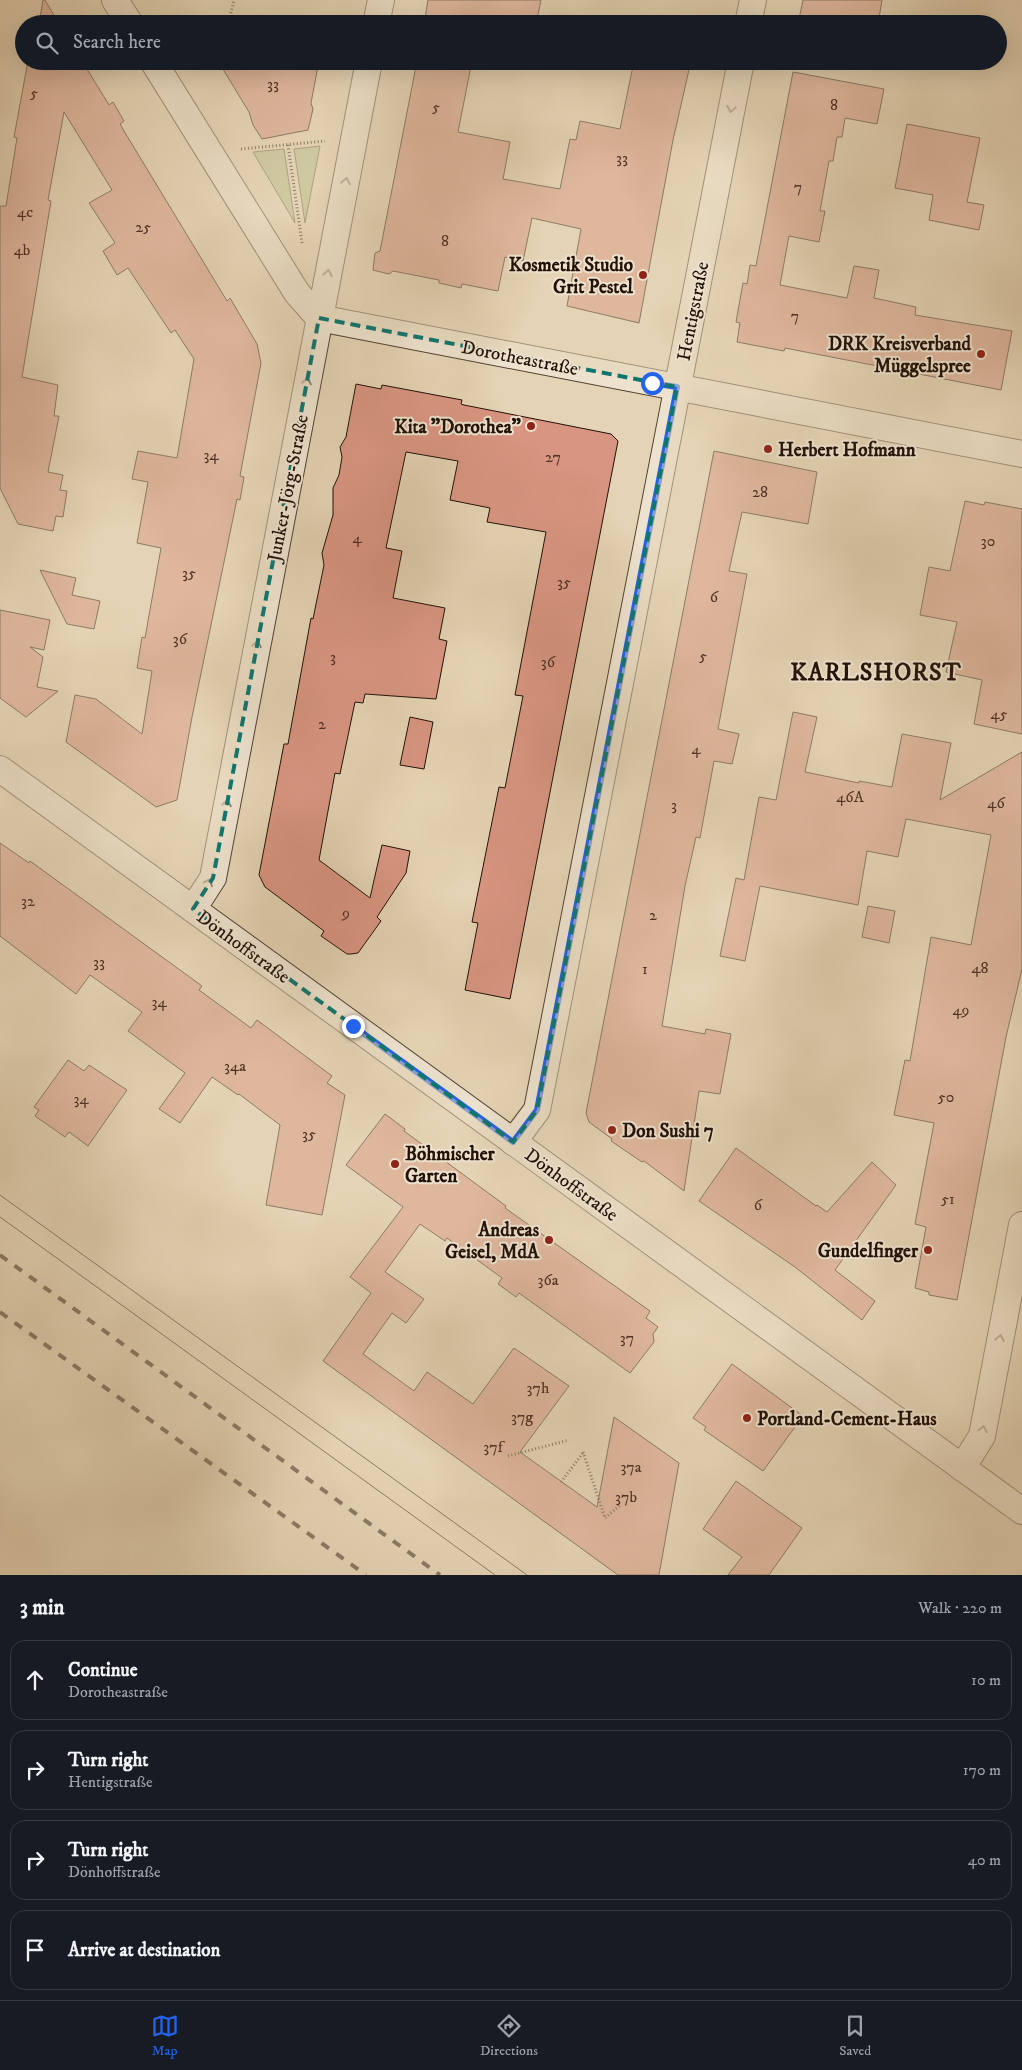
<!DOCTYPE html>
<meta charset="utf-8">
<style>
body{margin:0;font-family:"IM FELL DW Pica",serif;background:#242831;color:#f1f3f6}
.stop{position:absolute;width:15px;height:15px;margin:-11px;border:4px solid #2563eb;border-radius:50%;background:#fff}
.stop.end{background:#2563eb;border-color:#fff;box-shadow:0 1px 5px #0008}
.list{margin:0;padding:0;list-style:none}
h2{display:flex;justify-content:space-between;align-items:center;height:65px;margin:0;padding:0 20px;font-size:21px}
h2 small{font-size:16px;font-weight:400;color:#9ea1a6}
.list li{display:grid;grid-template-columns:32px 1fr auto;gap:15px;align-items:center;box-sizing:border-box;height:80px;margin:0 10px 10px;padding:0 10px;border:1px solid #363941;border-radius:15px}
.list b{display:block;font-size:19px;white-space:nowrap}
.list p{margin:0;font-size:16px;white-space:nowrap;color:#9ea1a6}
.list em{font-size:16px;font-style:normal;color:#9ea1a6}
.icon{flex:none;width:28px;height:28px;fill:none;stroke:currentColor;stroke-width:2;stroke-linecap:round;stroke-linejoin:round}
.map{position:relative;flex:none;width:1022px;height:1575px;overflow:hidden}
.search{position:absolute;background:#171b24;box-shadow:0 5px 20px #0002;left:15px;right:15px;top:15px;height:55px;display:flex;align-items:center;gap:12px;box-sizing:border-box;padding:0 18px;border-radius:28px;color:#9ea1a6;font-size:19px}
.sheet{height:425px;background:#171b24}
nav{display:flex;justify-content:space-around;align-items:center;box-sizing:border-box;height:70px;border-top:1px solid #363941;background:#171b24;font-size:14px;color:#9ea1a6}
nav a{display:grid;justify-items:center;gap:2px}
nav .on{color:#2563eb}
.map>svg:first-child{display:block}
.green{fill:#b5bc8c;stroke:#6c664a}
.building{fill:#d89581;stroke:#221107}
.lines{fill:none;stroke-linecap:round;stroke-linejoin:round}
.street-casing{stroke:#524232;stroke-width:28}
.path{stroke:#221107;stroke-width:3;stroke-dasharray:1 2.5;stroke-linecap:butt}
.street{stroke:#ede2ce;stroke-width:26}
.tram{stroke:#221107;stroke-width:1}
.rail{stroke:#221107;stroke-width:4;stroke-dasharray:9 9;stroke-linecap:butt}
.oneway{stroke:#928474}
.route{stroke:#2563eb;stroke-width:6}
.marked{fill:none;stroke:#0f766e;stroke-width:4;stroke-dasharray:10 6;stroke-linejoin:round}
.poi-dot{fill:#8f2418;stroke:#ede2ce;stroke-width:2}
.labels{text-anchor:middle;stroke-width:4;stroke-linejoin:round;paint-order:stroke}
.number-label{font-size:16px;fill:#503226}
.poi-label{font-size:19px;font-weight:bold;fill:#221107;stroke:#ede2ce;text-anchor:end}
.street-label{font-size:19px;fill:#221107;stroke:#ede2ce}
.district-label{font-size:24px;font-weight:bold;letter-spacing:1px;fill:#221107;stroke:#ede2ce}
</style>
<div class="map">
<svg width="1022" height="1575" viewBox="0 0 1022 1575">
<rect width="100%" height="100%" fill="#e4d3b4"/>
<filter id="stains"><feTurbulence type="fractalNoise" baseFrequency=".004" numOctaves="4"/><feColorMatrix values="0 0 0 0 .2 0 0 0 0 .09 0 0 0 0 .02 0 0 0 .5 -.17"/></filter>
<radialGradient id="worn" r=".72"><stop offset=".6" stop-color="#630" stop-opacity="0"/><stop offset="1" stop-color="#630" stop-opacity=".3"/></radialGradient>
<!-- green -->
<g class="green">
<path d="M 320,146 L 305,223 L 294,149 Z"/>
<path d="M 284,149 L 295,223 L 253,152 Z"/>
</g>
<!-- building -->
<g class="building">
<path d="M 43,0 L 45,0 L 59,24 L 39,24 Z"/>
<path d="M 428,0 L 541,0 L 536,24 L 424,24 Z"/>
<path d="M 803,0 L 882,0 L 878,24 L 798,24 Z"/>
<path d="M 28,61 L 82,61 L 109,105 L 113,102 L 124,121 L 120,124 L 127,136 L 227,301 L 230,298 L 257,344 L 261,363 L 240,476 L 244,477 L 240,500 L 237,499 L 192,717 L 177,800 L 156,807 L 66,742 L 75,695 L 96,699 L 142,734 L 152,671 L 137,668 L 142,637 L 145,638 L 161,548 L 137,543 L 148,482 L 132,479 L 138,451 L 177,458 L 194,359 L 175,330 L 171,333 L 128,268 L 117,275 L 103,251 L 115,243 L 89,203 L 112,190 L 64,112 L 48,200 L 51,201 L 22,377 L 58,385 L 54,416 L 59,416 L 48,472 L 63,475 L 60,490 L 67,491 L 63,517 L 56,516 L 53,531 L 18,524 L 0,488 L 0,206 L 6,206 L 17,138 L 14,137 Z"/>
<path d="M 218,61 L 319,61 L 311,103 L 313,109 L 308,130 L 262,139 L 253,125 L 249,112 Z"/>
<path d="M 417,61 L 472,61 L 458,132 L 510,142 L 503,179 L 560,189 L 570,139 L 576,140 L 580,121 L 620,129 L 634,61 L 691,61 L 673,140 L 639,323 L 567,306 L 581,229 L 532,218 L 523,261 L 505,257 L 498,291 L 462,284 L 461,288 L 439,283 L 439,280 L 393,271 L 389,274 L 373,270 L 375,253 L 380,251 Z"/>
<path d="M 793,72 L 884,89 L 877,124 L 845,118 L 842,137 L 837,137 L 833,161 L 829,161 L 820,211 L 825,211 L 819,242 L 789,236 L 780,285 L 847,298 L 854,266 L 879,270 L 874,298 L 916,307 L 915,315 L 1012,331 L 1001,390 L 785,348 L 784,351 L 737,342 L 740,323 L 736,322 L 743,283 L 747,284 L 750,265 L 756,266 Z"/>
<path d="M 907,124 L 980,138 L 967,202 L 984,205 L 979,230 L 929,220 L 933,195 L 895,188 Z"/>
<path d="M 356,384 L 381,389 L 382,385 L 462,400 L 461,404 L 464,405 L 611,434 L 618,441 L 510,999 L 465,990 L 478,923 L 472,922 L 499,787 L 505,788 L 523,696 L 515,695 L 546,532 L 487,522 L 490,508 L 450,500 L 458,461 L 406,452 L 386,548 L 402,551 L 393,598 L 445,608 L 439,639 L 447,641 L 436,699 L 365,694 L 363,703 L 355,702 L 340,774 L 335,773 L 319,860 L 370,898 L 382,845 L 410,851 L 406,873 L 377,917 L 381,921 L 358,953 L 351,954 L 347,954 L 321,936 L 324,931 L 265,887 L 259,875 L 284,744 L 288,744 L 311,618 L 313,619 L 324,565 L 322,553 L 333,515 L 333,488 L 339,475 L 342,457 L 340,447 L 346,437 Z"/>
<path d="M 714,451 L 817,472 L 808,524 L 742,512 L 729,571 L 747,574 L 718,729 L 739,734 L 732,764 L 714,761 L 700,838 L 696,837 L 685,886 L 662,1026 L 705,1034 L 706,1029 L 731,1034 L 720,1094 L 699,1091 L 684,1191 L 644,1161 L 642,1162 L 611,1141 L 612,1139 L 589,1122 L 586,1113 Z"/>
<path d="M 965,501 L 984,505 L 985,502 L 1022,509 L 1022,734 L 974,724 L 982,680 L 946,672 L 957,622 L 920,615 L 929,567 L 950,571 Z"/>
<path d="M 40,570 L 76,578 L 72,595 L 100,601 L 94,629 L 67,624 Z"/>
<path d="M 0,610 L 50,620 L 44,650 L 30,647 L 43,657 L 37,687 L 58,691 L 26,717 L 0,698 Z"/>
<path d="M 793,712 L 817,717 L 805,772 L 859,783 L 859,781 L 892,787 L 902,734 L 951,743 L 940,800 L 1022,752 L 1022,969 L 1006,1037 L 957,1300 L 929,1295 L 929,1292 L 915,1288 L 926,1227 L 915,1224 L 934,1123 L 894,1115 L 905,1060 L 910,1061 L 931,937 L 971,945 L 991,835 L 906,819 L 898,857 L 867,851 L 858,905 L 760,886 L 745,961 L 720,956 L 736,878 L 744,880 L 759,797 L 776,800 Z"/>
<path d="M 410,717 L 433,722 L 424,769 L 400,765 Z"/>
<path d="M 0,843 L 29,863 L 30,861 L 202,986 L 199,990 L 251,1028 L 257,1020 L 332,1076 L 327,1083 L 345,1095 L 322,1215 L 266,1205 L 280,1125 L 239,1094 L 238,1095 L 212,1077 L 180,1123 L 159,1109 L 185,1073 L 128,1031 L 142,1012 L 90,975 L 76,994 L 0,936 Z"/>
<path d="M 868,906 L 895,911 L 889,943 L 862,937 Z"/>
<path d="M 68,1060 L 84,1071 L 89,1065 L 127,1090 L 88,1146 L 69,1132 L 65,1137 L 35,1116 L 39,1110 L 34,1107 Z"/>
<path d="M 385,1114 L 405,1129 L 404,1131 L 506,1206 L 505,1208 L 650,1311 L 646,1318 L 658,1327 L 653,1334 L 654,1342 L 630,1373 L 519,1293 L 516,1297 L 498,1284 L 502,1278 L 447,1238 L 445,1241 L 420,1224 L 385,1272 L 424,1299 L 406,1323 L 392,1313 L 363,1354 L 414,1391 L 427,1372 L 473,1404 L 514,1348 L 569,1386 L 520,1452 L 597,1507 L 614,1417 L 679,1463 L 659,1575 L 618,1575 L 323,1361 L 371,1293 L 350,1277 L 403,1207 L 346,1165 Z"/>
<path d="M 736,1148 L 816,1206 L 817,1205 L 827,1212 L 872,1162 L 896,1185 L 835,1270 L 875,1301 L 862,1320 L 795,1267 L 699,1201 Z"/>
<path d="M 732,1364 L 803,1416 L 763,1471 L 704,1430 L 706,1427 L 693,1418 Z"/>
<path d="M 736,1481 L 802,1528 L 769,1575 L 728,1575 L 742,1557 L 703,1529 Z"/>
</g>
<g class="lines">
<defs>
<g id="street">
<path d="M 115,0 L 130,24"/>
<path d="M 376,24 L 381,0"/>
<path d="M 748,24 L 753,0"/>
<path d="M 153,61 L 297,293 L 319,318 L 1022,454"/>
<path d="M 0,769 L 1022,1511"/>
<path d="M 193,909 L 213,878 L 369,61"/>
<path d="M 513,1142 L 537,1110 L 741,61"/>
<path d="M 962,1468 L 982,1436 L 1022,1225"/>
</g>
</defs>
<!-- street casing -->
<use href="#street" class="street-casing"/>
<!-- path -->
<g class="path">
<path d="M 218,24 L 230,16 L 234,0"/>
<path d="M 288,145 L 302,243"/>
<path d="M 241,149 L 325,141"/>
<path d="M 583,1452 L 605,1518 L 620,1505"/>
<path d="M 508,1456 L 569,1440"/>
<path d="M 561,1482 L 583,1453"/>
</g>
<!-- street -->
<use href="#street" class="street"/>
<!-- tram -->
<g class="tram">
<path d="M 0,1195 L 527,1575"/>
<path d="M 0,1217 L 495,1575"/>
</g>
<!-- rail -->
<g class="rail">
<path d="M 0,1255 L 440,1575"/>
<path d="M 0,1312 L 366,1575"/>
</g>
</g>
<!-- one-way arrows -->
<defs><path id="oneway-chevron" d="M-2-3.5L2.5 0L-2 3.5" fill="none" stroke-width="1.6" stroke-linecap="round" stroke-linejoin="round" transform="scale(1.25)"/></defs>
<g class="oneway">
<use href="#oneway-chevron" transform="translate(731 109) rotate(101)"/>
<use href="#oneway-chevron" transform="translate(346 181) rotate(-79)"/>
<use href="#oneway-chevron" transform="translate(328 273) rotate(-79)"/>
<use href="#oneway-chevron" transform="translate(307 381) rotate(-79)"/>
<use href="#oneway-chevron" transform="translate(257 644) rotate(-79)"/>
<use href="#oneway-chevron" transform="translate(227 803) rotate(-79)"/>
<use href="#oneway-chevron" transform="translate(209 882) rotate(-63)"/>
<use href="#oneway-chevron" transform="translate(1000 1338) rotate(-79)"/>
<use href="#oneway-chevron" transform="translate(983 1429) rotate(-78)"/>
</g>
<g class="lines">
<!-- route -->
<path class="route" d="M 353,1026 L 513,1142 L 537,1110 L 677,387 L 652,383"/>
</g>
<!-- marked area -->
<path d="M0 0H1022V1575H0ZM 319,318 L 677,387 L 537,1110 L 513,1142 L 193,909 L 213,878 Z" fill="#e4d3b4" fill-opacity=".55" fill-rule="evenodd"/>
<path class="marked" d="M 319,318 L 677,387 L 537,1110 L 513,1142 L 193,909 L 213,878 Z"/>
<!-- markers -->
<g class="poi-dot">
<circle cx="643" cy="275" r="5"/>
<circle cx="981" cy="354" r="5"/>
<circle cx="531" cy="426" r="5"/>
<circle cx="768" cy="449" r="5"/>
<circle cx="612" cy="1130" r="5"/>
<circle cx="395" cy="1164" r="5"/>
<circle cx="549" cy="1240" r="5"/>
<circle cx="928" cy="1250" r="5"/>
<circle cx="747" cy="1418" r="5"/>
</g>
<g class="labels">
<!-- number labels -->
<g class="number-label">
<text x="273" y="89">33</text>
<text x="34" y="98">5</text>
<text x="834" y="110">8</text>
<text x="436" y="112">5</text>
<text x="622" y="163">33</text>
<text x="798" y="192">7</text>
<text x="25" y="217">4c</text>
<text x="143" y="232">25</text>
<text x="445" y="246">8</text>
<text x="22" y="255">4b</text>
<text x="795" y="321">7</text>
<text x="211" y="460">34</text>
<text x="553" y="462">27</text>
<text x="760" y="497">28</text>
<text x="357" y="543">4</text>
<text x="988" y="546">30</text>
<text x="189" y="578">35</text>
<text x="564" y="587">35</text>
<text x="714" y="602">6</text>
<text x="180" y="644">36</text>
<text x="703" y="661">5</text>
<text x="333" y="662">3</text>
<text x="548" y="667">36</text>
<text x="999" y="719">45</text>
<text x="322" y="729">2</text>
<text x="696" y="754">4</text>
<text x="850" y="802">46A</text>
<text x="996" y="808">46</text>
<text x="674" y="810">3</text>
<text x="28" y="906">32</text>
<text x="346" y="918">9</text>
<text x="653" y="920">2</text>
<text x="99" y="967">33</text>
<text x="980" y="973">48</text>
<text x="645" y="974">1</text>
<text x="159" y="1007">34</text>
<text x="961" y="1015">49</text>
<text x="235" y="1071">34a</text>
<text x="946" y="1102">50</text>
<text x="81" y="1104">34</text>
<text x="309" y="1139">35</text>
<text x="948" y="1204">51</text>
<text x="758" y="1210">6</text>
<text x="548" y="1285">36a</text>
<text x="627" y="1343">37</text>
<text x="538" y="1393">37h</text>
<text x="522" y="1422">37g</text>
<text x="493" y="1452">37f</text>
<text x="631" y="1472">37a</text>
<text x="626" y="1502">37b</text>
</g>
<!-- poi labels -->
<g class="poi-label">
<text x="633" y="271">Kosmetik Studio<tspan x="633" dy="22">Grit Pestel</tspan></text>
<text x="971" y="350">DRK Kreisverband<tspan x="971" dy="22">Müggelspree</tspan></text>
<text x="521" y="433">Kita "Dorothea"</text>
<text x="778" y="456" text-anchor="start">Herbert Hofmann</text>
<text x="622" y="1137" text-anchor="start">Don Sushi 7</text>
<text x="405" y="1160" text-anchor="start">Böhmischer<tspan x="405" dy="22">Garten</tspan></text>
<text x="539" y="1236">Andreas<tspan x="539" dy="22">Geisel, MdA</tspan></text>
<text x="918" y="1257">Gundelfinger</text>
<text x="757" y="1425" text-anchor="start">Portland-Cement-Haus</text>
</g>
<!-- street labels -->
<g class="street-label">
<text transform="translate(692 311) rotate(-79)" y="7">Hentigstraße</text>
<text transform="translate(520 357) rotate(11)" y="7">Dorotheastraße</text>
<text transform="translate(287 488) rotate(-79)" y="7">Junker-Jörg-Straße</text>
<text transform="translate(244 946) rotate(36)" y="7">Dönhoffstraße</text>
<text transform="translate(572 1184) rotate(36)" y="7">Dönhoffstraße</text>
</g>
<!-- district labels -->
<g class="district-label">
<text x="876" y="680">KARLSHORST</text>
</g>
</g>
<rect width="100%" height="100%" filter="url(#stains)"/>
<rect width="100%" height="100%" fill="url(#worn)"/>
</svg>
<div class="stop" style="left:652px;top:383px"></div>
<div class="stop end" style="left:353px;top:1026px"></div>
<div class="search"><svg class="icon" aria-label="search" viewBox="0 0 24 24"><circle cx="10" cy="10" r="6"/><path d="M15 15l6 6"/></svg>Search here</div>
</div>
<section class="sheet">
<h2>3 min<small>Walk · 220 m</small></h2>
<ul class="list">
<li><svg class="icon" aria-label="ahead" viewBox="0 0 24 24"><path d="M12 20V5M6 11l6-6 6 6"/></svg><div><b>Continue</b><p>Dorotheastraße</p></div><em>10 m</em></li>
<li><svg class="icon" aria-label="right" viewBox="0 0 24 24"><path d="M7 20v-9h11M14 6l5 5-5 5"/></svg><div><b>Turn right</b><p>Hentigstraße</p></div><em>170 m</em></li>
<li><svg class="icon" aria-label="right" viewBox="0 0 24 24"><path d="M7 20v-9h11M14 6l5 5-5 5"/></svg><div><b>Turn right</b><p>Dönhoffstraße</p></div><em>40 m</em></li>
<li><svg class="icon" aria-label="arrive" viewBox="0 0 24 24"><path d="M6 21V4h12l-3 4 3 4H6"/></svg><div><b>Arrive at destination</b></div></li>
</ul>
</section>
<nav>
<a class="on"><svg class="icon" aria-label="map" viewBox="0 0 24 24"><path d="M3 6l6-2 6 2 6-2v14l-6 2-6-2-6 2zM9 4v14M15 6v14"/></svg>Map</a>
<a><svg class="icon" aria-label="directions" viewBox="0 0 24 24"><path d="M12 3l9 9-9 9-9-9zM9 14v-3h6M13 9l2 2-2 2"/></svg>Directions</a>
<a><svg class="icon" aria-label="saved" viewBox="0 0 24 24"><path d="M7 4h10v16l-5-4-5 4z"/></svg>Saved</a>
</nav>
